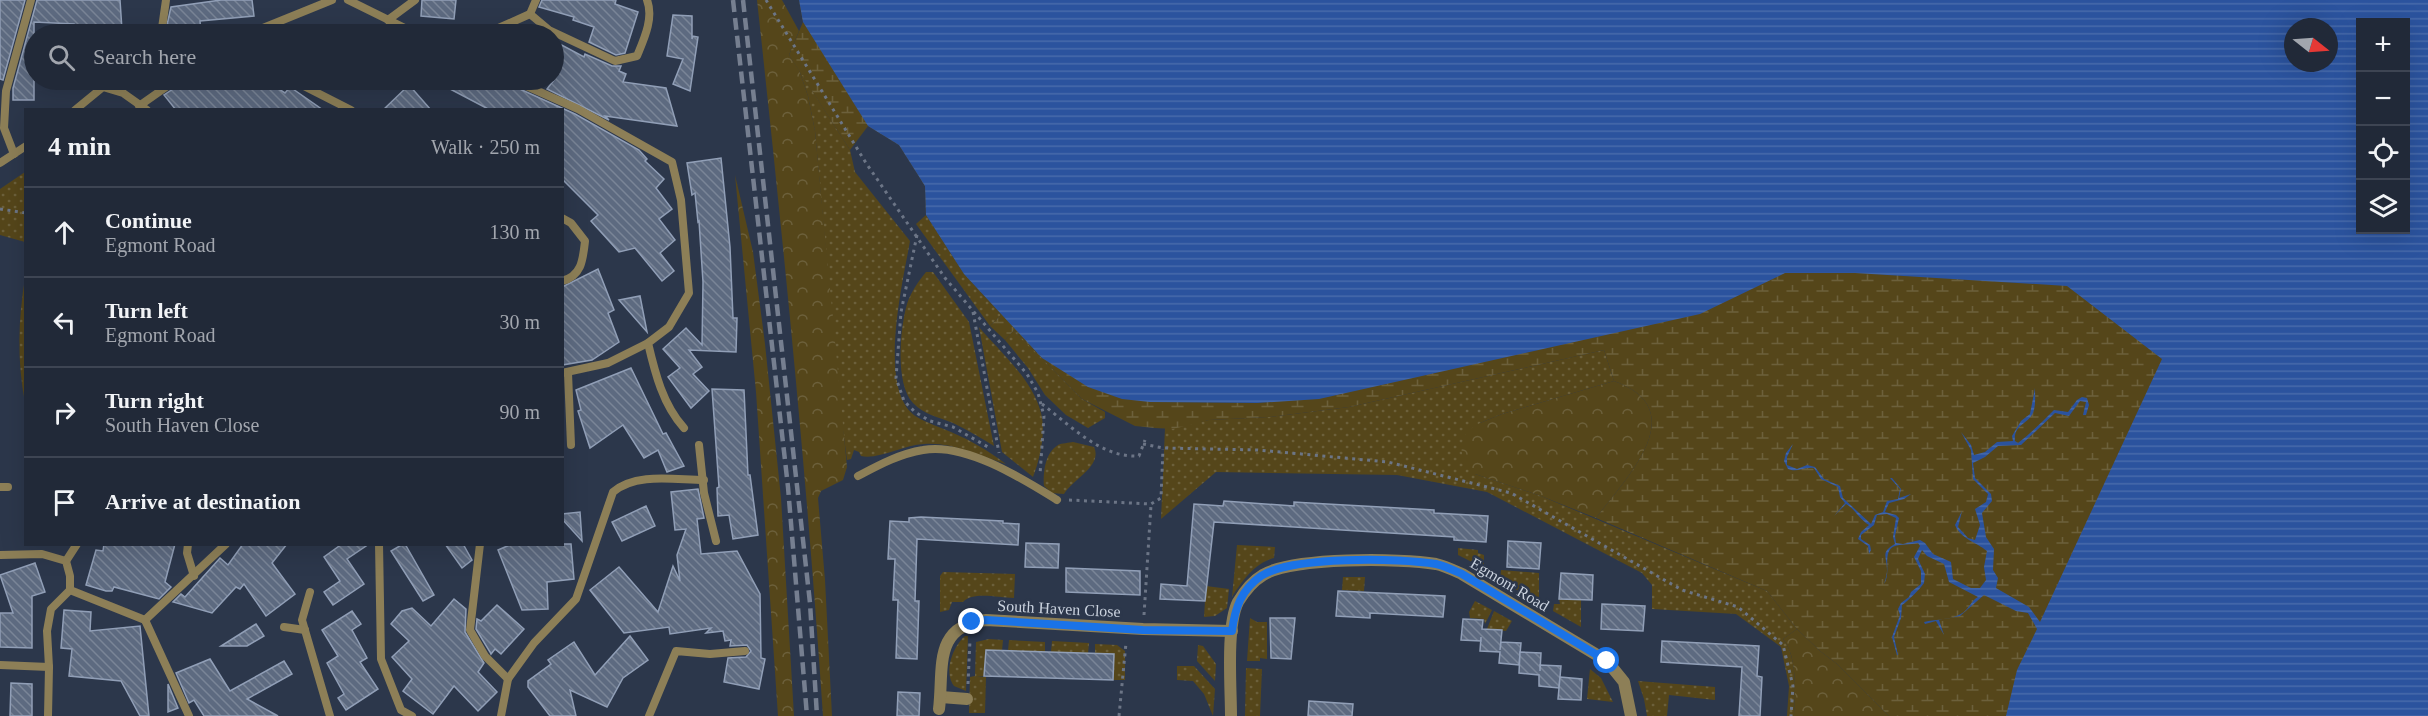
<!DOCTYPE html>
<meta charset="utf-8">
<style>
body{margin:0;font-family:"Times New Roman",serif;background:#2d3543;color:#f1f3f6}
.controls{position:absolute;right:18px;top:18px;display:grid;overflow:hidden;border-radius:0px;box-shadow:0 6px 24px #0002}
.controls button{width:54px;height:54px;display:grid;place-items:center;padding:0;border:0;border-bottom:2px solid #3e4553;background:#212938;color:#f1f3f6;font:30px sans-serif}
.compass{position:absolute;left:2284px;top:18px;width:54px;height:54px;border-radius:50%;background:#212938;box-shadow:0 6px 24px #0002;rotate:107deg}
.stop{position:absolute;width:18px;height:18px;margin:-14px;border:4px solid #1a73e8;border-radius:50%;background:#fff}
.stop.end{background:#1a73e8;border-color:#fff;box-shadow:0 2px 6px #0008}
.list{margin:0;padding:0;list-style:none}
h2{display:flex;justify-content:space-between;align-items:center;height:78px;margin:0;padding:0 24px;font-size:26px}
h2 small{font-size:20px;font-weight:400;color:#a2a6ae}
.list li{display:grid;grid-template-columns:39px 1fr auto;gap:18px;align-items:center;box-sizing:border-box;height:90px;padding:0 24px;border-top:2px solid #3e4553}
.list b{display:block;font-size:22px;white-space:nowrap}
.list p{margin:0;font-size:20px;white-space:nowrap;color:#a2a6ae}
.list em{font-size:20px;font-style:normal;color:#a2a6ae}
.icon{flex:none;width:33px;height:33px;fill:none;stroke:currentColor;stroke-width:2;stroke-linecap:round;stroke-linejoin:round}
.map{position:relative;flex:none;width:2428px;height:716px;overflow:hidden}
.search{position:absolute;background:#212938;box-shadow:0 6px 24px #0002;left:24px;top:24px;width:540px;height:66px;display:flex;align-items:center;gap:15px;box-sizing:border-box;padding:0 21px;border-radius:33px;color:#a2a6ae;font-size:22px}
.panel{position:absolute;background:#212938;box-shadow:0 6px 24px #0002;left:24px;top:108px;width:540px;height:438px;border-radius:0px}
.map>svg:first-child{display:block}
.grass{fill:url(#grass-dots)}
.forest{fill:url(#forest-crowns)}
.wetland{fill:url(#wetland-marsh)}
.water{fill:url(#water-rules);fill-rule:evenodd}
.building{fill:url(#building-back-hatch);stroke:#919fb7;stroke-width:1.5}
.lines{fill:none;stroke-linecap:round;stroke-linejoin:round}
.path{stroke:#6c7586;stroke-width:3;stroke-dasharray:3 4.5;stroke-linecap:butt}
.lane{stroke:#8d7f57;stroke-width:8}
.street{stroke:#8d7f57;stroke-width:12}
.rail{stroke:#767f90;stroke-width:4.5;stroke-dasharray:12 6;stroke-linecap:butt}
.route{stroke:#1a73e8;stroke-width:8}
.labels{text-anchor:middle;stroke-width:5;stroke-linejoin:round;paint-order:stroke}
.street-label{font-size:16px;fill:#cad2de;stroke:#2c374b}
</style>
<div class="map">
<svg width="2428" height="716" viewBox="0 0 2428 716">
<defs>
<pattern id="grass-dots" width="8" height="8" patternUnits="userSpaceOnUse" patternTransform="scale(1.5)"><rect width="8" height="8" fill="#55461a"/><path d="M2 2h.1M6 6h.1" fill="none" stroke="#6c603b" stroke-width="1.8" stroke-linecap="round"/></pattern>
<pattern id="forest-crowns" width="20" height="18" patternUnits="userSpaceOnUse" patternTransform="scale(1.5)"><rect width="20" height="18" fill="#55461a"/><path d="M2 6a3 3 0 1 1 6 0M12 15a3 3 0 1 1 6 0" fill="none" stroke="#6c603b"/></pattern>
<pattern id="wetland-marsh" width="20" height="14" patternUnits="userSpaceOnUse" patternTransform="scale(1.5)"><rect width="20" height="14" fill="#55461a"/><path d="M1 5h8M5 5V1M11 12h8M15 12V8" fill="none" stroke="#6c603b"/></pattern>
<pattern id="water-rules" width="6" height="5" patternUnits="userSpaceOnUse" patternTransform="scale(1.5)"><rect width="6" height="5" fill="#2b539e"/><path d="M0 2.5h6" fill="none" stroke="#486bab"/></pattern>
<pattern id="building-back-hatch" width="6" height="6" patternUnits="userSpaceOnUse" patternTransform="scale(1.5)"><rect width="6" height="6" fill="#5d6a80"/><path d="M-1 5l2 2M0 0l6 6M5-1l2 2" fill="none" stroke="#7a8597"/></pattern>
</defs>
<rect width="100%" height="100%" fill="#2c374b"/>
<!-- grass -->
<g class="grass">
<path d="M 799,70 L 850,150 L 855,172 L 910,241 C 903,282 876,392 917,417 C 927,423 940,427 951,432 C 970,440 989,451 1006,464 C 980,456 952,442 924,444 C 903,445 878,460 861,456 L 859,452 L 854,450 L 851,459 L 847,460 L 840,408 L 815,131 L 808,96 Z"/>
<path d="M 25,172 L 25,242 L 0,235 L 0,189 Z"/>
<path d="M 926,215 L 964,274 L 1001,315 L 990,326 L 916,224 Z"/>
<path d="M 926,272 L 933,272 L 969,322 L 994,446 C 981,438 968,430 953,423 C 939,417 924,415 913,403 C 895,384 900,328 907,304 C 911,292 918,282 926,272 Z"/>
<path d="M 25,278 L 26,403 L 25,403 C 17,360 18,321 25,278 Z"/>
<path d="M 979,327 C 1000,352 1033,380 1041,413 C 1046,432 1040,459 1033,477 L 1002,452 Z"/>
<path d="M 1014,330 L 1082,399 L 1105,412 L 1105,418 L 1088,428 L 1066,415 L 1045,395 L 1028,368 L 1005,340 Z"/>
<path d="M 1604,350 L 1614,381 L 1502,414 L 1480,423 L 1475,474 L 1541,496 L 1767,591 L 1797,629 L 1783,639 C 1798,657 1795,694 1794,716 L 1787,716 L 1789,686 L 1781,647 L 1736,614 L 1652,609 L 1652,585 L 1642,573 L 1487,492 L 1397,475 L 1216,472 L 1161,519 L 1165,428 L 1209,420 L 1269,417 L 1349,407 Z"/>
<path d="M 1073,442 L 1094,447 C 1103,466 1073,479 1064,494 L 1052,493 L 1044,486 C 1043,472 1045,453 1058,445 C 1062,443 1069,443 1073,442 Z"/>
<path d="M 1237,545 L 1275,547 L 1274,558 C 1255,563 1242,581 1232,597 Z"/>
<path d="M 1458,548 L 1478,550 L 1478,553 L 1484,555 L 1484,568 L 1458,555 Z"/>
<path d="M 1501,570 L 1539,573 L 1539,602 L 1500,581 Z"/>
<path d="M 943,572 L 1015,574 L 1014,598 C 999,598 973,591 963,602 L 952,602 L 949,610 L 940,612 L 940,576 Z"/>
<path d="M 1343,577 L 1365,577 L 1364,591 L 1342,590 Z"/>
<path d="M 1206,586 L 1229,589 L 1227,608 L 1215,616 L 1204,617 Z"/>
<path d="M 1559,599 L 1581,600 L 1581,627 L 1553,611 L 1554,604 L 1560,604 Z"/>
<path d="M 1475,601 L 1492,610 L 1485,624 L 1484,619 L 1470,618 L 1469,612 Z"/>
<path d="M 1494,611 L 1512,621 L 1506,631 L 1487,629 Z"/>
<path d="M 1250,618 L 1257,622 L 1267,622 L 1267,659 L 1260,658 L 1260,661 L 1247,661 Z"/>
<path d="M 965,636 L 968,636 L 966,691 L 954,686 C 943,672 953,646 965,636 Z"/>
<path d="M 989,639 L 1003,640 L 1002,651 L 986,650 L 984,676 L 977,676 L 986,677 L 985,713 L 969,713 L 970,677 L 975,676 L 976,642 Z"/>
<path d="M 1009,640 L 1045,642 L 1045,652 L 1008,651 Z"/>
<path d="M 1052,641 L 1089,643 L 1088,654 L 1051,652 Z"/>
<path d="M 1095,644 L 1117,645 L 1125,651 L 1125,680 L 1113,680 L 1114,654 L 1095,654 Z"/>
<path d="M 1198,645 L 1203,646 L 1216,664 L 1215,681 L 1197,661 Z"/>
<path d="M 1177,666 L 1194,666 L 1215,689 L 1213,716 L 1204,694 L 1193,681 L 1177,680 Z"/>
<path d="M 1246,668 L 1262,669 L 1260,716 L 1245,716 Z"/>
<path d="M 1590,669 L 1601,678 L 1613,702 L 1587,699 Z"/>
<path d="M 1638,681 L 1715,687 L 1715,700 L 1669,695 L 1667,716 L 1647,716 L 1644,699 Z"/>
</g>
<!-- forest -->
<g class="forest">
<path d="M 757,0 L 782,0 L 799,31 L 789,55 L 799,70 L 808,96 L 815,131 L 847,467 L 843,480 L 821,491 L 818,498 L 825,580 L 832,716 L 823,716 C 807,477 783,238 757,0 Z"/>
<path d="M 735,175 L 753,252 L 765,344 L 781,498 L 794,716 L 778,716 L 756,392 Z"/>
<path d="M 1614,381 C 1694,410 1627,477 1596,518 L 1541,496 L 1475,474 L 1463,461 L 1461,445 L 1467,431 L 1480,423 L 1502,414 Z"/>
<path d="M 1797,629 L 1820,651 L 1837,664 L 1889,716 L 1794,716 C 1795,694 1798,657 1783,639 Z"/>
</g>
<!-- wetland -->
<path class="wetland" d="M 799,0 L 2187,0 L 2262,716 L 1889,716 L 1837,664 L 1820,651 L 1797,629 L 1767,591 L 1596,518 C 1627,477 1694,410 1614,381 L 1604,350 L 1349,407 L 1269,417 L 1209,420 L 1173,429 L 1155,428 L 1135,426 L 1082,399 L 1014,330 L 1005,340 L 990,326 L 1001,315 L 964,274 L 926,215 L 925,186 L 899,145 L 868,126 L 850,150 L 789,55 L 803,22 Z"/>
<!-- water -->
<path class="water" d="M 799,0 L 2428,0 L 2428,716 L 2006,716 L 2017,670 L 2037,629 L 2028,613 L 2016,611 L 1984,595 L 1960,616 L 1939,620 L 1944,635 L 1936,621 L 1925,624 L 1924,622 C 1936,619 1954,620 1964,612 C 1970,607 1971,601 1978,597 L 1949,582 L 1944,564 L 1927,556 L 1922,550 L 1918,559 L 1925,574 L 1924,583 C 1920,589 1908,601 1902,605 L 1901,618 L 1894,637 L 1898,655 L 1897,655 L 1892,637 L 1900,615 L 1898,609 L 1901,603 L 1909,597 L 1911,592 L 1921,584 L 1921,571 L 1914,557 L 1920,546 L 1918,543 C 1911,545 1899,544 1895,546 C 1881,551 1892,572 1884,584 C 1885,581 1887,575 1887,570 C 1887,557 1880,552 1895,544 L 1893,537 L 1896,518 L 1887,514 L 1877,515 L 1874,525 L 1861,535 L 1861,539 L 1870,545 L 1871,550 L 1869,554 L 1868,546 L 1858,539 L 1861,532 L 1869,525 C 1859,519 1855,509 1846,504 L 1834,516 L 1845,503 L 1840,497 L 1838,487 L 1821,479 L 1814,468 C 1804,466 1798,473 1788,469 L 1784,461 L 1786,453 L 1793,444 L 1787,457 L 1787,465 L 1797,469 L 1807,465 L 1815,467 L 1824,479 L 1840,486 L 1843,498 L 1871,524 L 1875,515 L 1883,512 L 1887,501 L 1898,499 L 1900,489 L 1890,478 L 1892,478 L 1901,489 L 1899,498 L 1911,494 L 1904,499 L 1889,503 L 1885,512 L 1896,515 L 1899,518 L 1895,536 L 1896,543 L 1903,544 L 1920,540 L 1925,543 L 1933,554 L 1951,562 L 1953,579 L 1971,588 L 1980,588 L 1986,580 L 1984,567 L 1987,551 C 1976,542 1961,539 1955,525 L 1962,511 L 1958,527 L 1968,538 L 1975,540 L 1980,525 L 1975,509 L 1986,502 L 1988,494 L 1973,479 L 1971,450 L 1961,432 L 1971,445 L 1974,455 L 1985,452 L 1997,442 L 2013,441 L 2012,436 L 2021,421 L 2030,414 L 2035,388 C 2035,395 2036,406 2033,413 C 2028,424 2013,425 2015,441 L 2018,443 C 2031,433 2042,422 2054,410 L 2068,412 L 2077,400 L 2082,397 L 2087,398 L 2089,405 L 2086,415 L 2083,415 L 2086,402 L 2080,401 L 2069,416 L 2055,413 L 2021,445 L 1998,446 L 1985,457 L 1973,463 L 1975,478 L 1991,494 L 1992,501 L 1982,513 L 1986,537 L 1994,549 L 1993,570 L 1998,578 L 1996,588 L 2029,607 L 2040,622 L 2162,359 L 2067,286 L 1855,273 L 1785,273 L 1700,314 L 1319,399 L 1257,403 L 1150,402 L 1122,399 L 1088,387 L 1042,358 L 964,274 L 926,215 L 925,186 L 899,145 L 868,126 L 803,22 ZM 2360,22 L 2406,22 L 2406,230 L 2360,230 ZM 2293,27 L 2329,27 L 2329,63 L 2293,63 Z"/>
<!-- building -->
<g class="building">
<path d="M 0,0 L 25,0 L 3,80 L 0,79 Z"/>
<path d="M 37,0 L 120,0 L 122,30 L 116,33 L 74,31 L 74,24 L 34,22 L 34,100 L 13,100 L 13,88 Z"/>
<path d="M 221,0 L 252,0 L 254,16 L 200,21 L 201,34 L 165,34 L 171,7 Z"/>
<path d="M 422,0 L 456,0 L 454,19 L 421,16 Z"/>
<path d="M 542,0 L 616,0 L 615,4 L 638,12 L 625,53 L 616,55 L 589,42 L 594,27 L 573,20 L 574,17 L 539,7 Z"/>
<path d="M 673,15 L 692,16 L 692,39 L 693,36 L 698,37 L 690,91 L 673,84 L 683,59 L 667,56 Z"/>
<path d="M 554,41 L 584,57 L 585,54 L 612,66 L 621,66 L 619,71 L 626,74 L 623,82 L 666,88 L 677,126 L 605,116 L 609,120 L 547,89 L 554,80 Z"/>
<path d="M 182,80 L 265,80 L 285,93 L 290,87 L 323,110 L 176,110 L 164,95 L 179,85 Z"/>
<path d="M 433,80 L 505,80 L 511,85 L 575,114 L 639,150 L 647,159 L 645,161 L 664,179 L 656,188 L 672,209 L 659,219 L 675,240 L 660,253 L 674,271 L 662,281 L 635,248 L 619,252 L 591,221 L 598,215 L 562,179 L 562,110 L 490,110 Z"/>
<path d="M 409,85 L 431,110 L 383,110 Z"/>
<path d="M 721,158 L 730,247 L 733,318 L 737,318 L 736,352 L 689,350 L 702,367 L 693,374 L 709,391 L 691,408 L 668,377 L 680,368 L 663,349 L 686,328 L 702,345 L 703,282 L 699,221 L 698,222 L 695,193 L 692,195 L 687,163 Z"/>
<path d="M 598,269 L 614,310 L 608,313 L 619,342 L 592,360 L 562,365 L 562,287 Z"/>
<path d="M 640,296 L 647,332 L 619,300 Z"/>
<path d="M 631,368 L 663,434 L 666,433 L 684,466 L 667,472 L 658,450 L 644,458 L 623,425 L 590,448 L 578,411 L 581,410 L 576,390 Z"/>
<path d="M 712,389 L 744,390 L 748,475 L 750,475 L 758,535 L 733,539 L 729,515 L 718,516 L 717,488 L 719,487 Z"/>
<path d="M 698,489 L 704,518 L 697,519 L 701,554 L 737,551 L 760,594 L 761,658 L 765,659 L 759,689 L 724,682 L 728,658 L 746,657 L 751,651 L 747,645 L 730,646 L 731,640 L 725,641 L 723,631 L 706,633 L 711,628 L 670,634 L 669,627 L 624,633 L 590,590 L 619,567 L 658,612 L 673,566 L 680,581 L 677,555 L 686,529 L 675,530 L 671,492 Z"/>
<path d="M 1224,501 L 1294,506 L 1294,502 L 1327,504 L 1434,510 L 1434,513 L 1488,516 L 1486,542 L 1454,540 L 1454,537 L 1214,522 L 1205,601 L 1160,599 L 1161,584 L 1187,586 L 1194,504 L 1223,506 Z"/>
<path d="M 646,506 L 655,526 L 622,541 L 612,522 Z"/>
<path d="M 580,512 L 582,541 L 562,519 L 562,514 Z"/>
<path d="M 921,517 L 1003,521 L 1003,523 L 1019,524 L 1018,545 L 917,539 L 915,601 L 919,601 L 917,659 L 896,658 L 898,600 L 893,600 L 895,559 L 888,559 L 890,521 L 909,522 L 909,518 Z"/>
<path d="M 1508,541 L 1541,543 L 1539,569 L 1507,567 Z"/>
<path d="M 1026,543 L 1059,544 L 1058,568 L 1025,567 Z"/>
<path d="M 104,544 L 175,544 L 165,582 L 171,587 L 159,599 L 114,587 L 112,591 L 106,591 L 86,585 L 96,550 L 103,551 Z"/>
<path d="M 243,544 L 287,544 L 272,563 L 295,594 L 266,616 L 244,584 L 240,589 L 236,587 L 212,613 L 173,602 L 181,594 L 185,597 L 220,558 L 228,565 Z"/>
<path d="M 342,544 L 369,544 L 347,559 L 364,584 L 333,605 L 324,592 L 340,581 L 324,557 Z"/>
<path d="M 403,544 L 405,544 L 434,595 L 423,601 L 391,551 Z"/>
<path d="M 445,544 L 463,544 L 472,560 L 462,568 Z"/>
<path d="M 512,544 L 571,544 L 574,579 L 547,582 L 548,609 L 522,610 L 498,550 Z"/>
<path d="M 35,563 L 45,592 L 32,596 L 32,648 L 0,647 L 0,613 L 13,613 L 0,575 Z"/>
<path d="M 1066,568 L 1140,571 L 1140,595 L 1066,592 Z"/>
<path d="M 1561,573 L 1593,575 L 1592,600 L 1559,599 Z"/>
<path d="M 1338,591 L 1445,596 L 1443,617 L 1370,613 L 1370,618 L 1336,616 Z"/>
<path d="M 454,599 L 466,609 L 465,632 L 484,663 L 478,672 L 497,692 L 478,711 L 454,686 L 433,714 L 403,691 L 412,679 L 392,657 L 409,641 L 391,624 L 402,611 L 412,608 L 431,626 Z"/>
<path d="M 1602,604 L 1645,606 L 1643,631 L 1601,629 Z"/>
<path d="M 497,605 L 524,629 L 501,654 L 495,649 L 491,654 L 490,652 L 476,629 L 477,619 L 481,621 Z"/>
<path d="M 64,610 L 91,612 L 90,631 L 140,626 L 149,716 L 140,716 L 121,681 L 69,676 L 72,649 L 61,648 Z"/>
<path d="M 352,611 L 361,624 L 352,630 L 367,658 L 360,662 L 378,689 L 346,710 L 338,698 L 344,694 L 327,663 L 338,656 L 322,630 Z"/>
<path d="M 1270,618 L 1295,618 L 1291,659 L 1271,658 Z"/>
<path d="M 1463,619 L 1483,620 L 1482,629 L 1502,630 L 1500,650 L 1501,642 L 1521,643 L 1519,665 L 1499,663 L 1500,652 L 1480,651 L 1481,637 L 1481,641 L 1461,640 Z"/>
<path d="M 256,624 L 264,636 L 247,646 L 221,646 Z"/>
<path d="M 630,636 L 648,660 L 623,678 L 607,707 L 570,690 L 576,716 L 550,716 L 528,687 L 528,681 L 551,664 L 548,660 L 574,642 L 595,675 Z"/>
<path d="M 1662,641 L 1759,646 L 1757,676 L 1762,677 L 1760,716 L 1739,716 L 1742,667 L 1661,662 Z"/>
<path d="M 986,650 L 1114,654 L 1113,680 L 984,676 Z"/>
<path d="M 1520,652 L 1541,653 L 1540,671 L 1540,665 L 1561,666 L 1559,688 L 1539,686 L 1539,675 L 1519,673 Z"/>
<path d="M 210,659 L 230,691 L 284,661 L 292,674 L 247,699 L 278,716 L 204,716 L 194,700 L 189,703 L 176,673 Z"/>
<path d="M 1560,677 L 1582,679 L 1581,700 L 1558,699 Z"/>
<path d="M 11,683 L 32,684 L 32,716 L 10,716 Z"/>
<path d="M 168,684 L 178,708 L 168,712 Z"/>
<path d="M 898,692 L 920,693 L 919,716 L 897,716 Z"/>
<path d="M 1309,701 L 1353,704 L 1352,716 L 1308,716 Z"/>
</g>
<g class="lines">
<!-- path -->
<g class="path">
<path d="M 766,0 L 866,163 L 945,278 L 1027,374 L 1038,393 L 1044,416 L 1040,475"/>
<path d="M 0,209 L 26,213"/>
<path d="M 917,235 L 901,312 L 896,378 L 904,401 L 915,412 L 930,421 L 953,427 L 988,447"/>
<path d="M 973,312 L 999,453"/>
<path d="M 1042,404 C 1071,426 1101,458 1139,456 L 1145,440"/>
<path d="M 1143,444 L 1163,448 L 1258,450 L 1388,462 L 1511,493 L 1682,590 L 1738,607 L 1783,645 L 1793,686 L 1791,716"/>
<path d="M 1069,500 L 1151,504 L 1161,498 L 1163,449"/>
<path d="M 1144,615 L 1151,505"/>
<path d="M 968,684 L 970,640"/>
<path d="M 1119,716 L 1126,643"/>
</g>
<!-- lane -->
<g class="lane">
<path d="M 348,0 L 417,34"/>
<path d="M 530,14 L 549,30 L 615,61 L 637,56 C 644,39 654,18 647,0"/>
<path d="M 388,20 L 415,0"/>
<path d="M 154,34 L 162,28 L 166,0"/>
<path d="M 248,34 L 332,0"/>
<path d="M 485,34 L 530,14 L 536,0"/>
<path d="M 104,80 L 103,87 L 109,80"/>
<path d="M 292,80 L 351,110"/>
<path d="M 513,80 L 578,109 L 672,162 L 681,200 L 689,293 L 669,327 L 648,343 C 655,373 663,405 684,428"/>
<path d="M 139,106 L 176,80"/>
<path d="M 75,110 L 103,87 L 123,93 L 147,110"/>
<path d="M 14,154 L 4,128 L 6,91 L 31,0"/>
<path d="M 0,163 L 26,146"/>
<path d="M 562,218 L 571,223 L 585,241 C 583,259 582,276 562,281"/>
<path d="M 562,373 L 608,363 L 648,343"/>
<path d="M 568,373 L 571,445"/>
<path d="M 699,445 L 704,493 L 716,541"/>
<path d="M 858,476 C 879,465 899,454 923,450 C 965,442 1023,479 1057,500"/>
<path d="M 0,487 L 8,487"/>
<path d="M 188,544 L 187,553 L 194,576"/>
<path d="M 379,544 L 381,659 L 401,710 L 412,716"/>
<path d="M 480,544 L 470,630 L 485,656 L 508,679"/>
<path d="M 0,555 L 42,554 L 66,561 L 70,576 L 70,590 L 51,609 L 47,631 L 49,667 L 48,716"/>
<path d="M 66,561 L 77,544"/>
<path d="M 70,590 L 145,620"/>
<path d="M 310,592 L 302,620 L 330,716"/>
<path d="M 284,627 L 305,630"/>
<path d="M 0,665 L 49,667"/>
<path d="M 189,716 L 145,620 L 226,544"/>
<path d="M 501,716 L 508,679 L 534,643 L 576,599 L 613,492 C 636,472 676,480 704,480"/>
<path d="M 649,716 L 676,651 L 710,654 L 745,651"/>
</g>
<!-- street -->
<g class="street">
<path d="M 941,697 L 967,699"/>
<path d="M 939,709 C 944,669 932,626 986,620 L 1143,629 L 1232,631"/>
<path d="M 1231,716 C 1231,687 1226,626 1238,602 C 1244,592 1253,581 1263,575 C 1292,557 1401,558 1436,564 C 1445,566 1453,570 1462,574 L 1607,661 L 1624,682 L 1631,716"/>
</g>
<!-- rail -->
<g class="rail">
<path d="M 733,0 L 788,487 L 807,716"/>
<path d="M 743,0 L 810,603 L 817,716"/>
</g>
</g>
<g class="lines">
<!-- route -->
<path class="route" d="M 972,622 L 986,620 L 1143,630 L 1232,631 C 1235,608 1241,590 1261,576 C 1291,556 1400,558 1436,564 C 1445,566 1453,570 1462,574 L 1607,661"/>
</g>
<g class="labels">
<!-- street labels -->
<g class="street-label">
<text transform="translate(1510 584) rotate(31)" y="6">Egmont Road</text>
<text transform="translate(1059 608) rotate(3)" y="6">South Haven Close</text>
</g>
</g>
</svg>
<div class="controls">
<button>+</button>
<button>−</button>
<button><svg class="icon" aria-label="locate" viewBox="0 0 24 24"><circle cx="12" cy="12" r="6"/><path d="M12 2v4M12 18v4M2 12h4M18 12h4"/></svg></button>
<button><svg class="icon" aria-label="layers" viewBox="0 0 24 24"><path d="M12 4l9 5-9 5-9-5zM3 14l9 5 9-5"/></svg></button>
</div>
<svg class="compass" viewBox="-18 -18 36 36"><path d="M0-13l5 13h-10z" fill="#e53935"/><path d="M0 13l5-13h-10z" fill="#a2a6ae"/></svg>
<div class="stop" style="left:1607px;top:661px"></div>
<div class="stop end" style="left:972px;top:622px"></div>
<div class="search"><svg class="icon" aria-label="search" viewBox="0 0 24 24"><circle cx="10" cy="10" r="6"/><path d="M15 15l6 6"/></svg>Search here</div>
<section class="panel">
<h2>4 min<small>Walk · 250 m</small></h2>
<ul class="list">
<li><svg class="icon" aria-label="ahead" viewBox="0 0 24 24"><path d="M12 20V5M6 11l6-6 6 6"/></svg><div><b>Continue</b><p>Egmont Road</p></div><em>130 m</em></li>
<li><svg class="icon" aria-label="left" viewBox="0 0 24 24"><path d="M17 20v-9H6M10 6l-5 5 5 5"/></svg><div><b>Turn left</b><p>Egmont Road</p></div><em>30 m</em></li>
<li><svg class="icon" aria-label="right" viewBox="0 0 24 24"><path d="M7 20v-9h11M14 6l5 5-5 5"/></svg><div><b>Turn right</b><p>South Haven Close</p></div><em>90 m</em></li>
<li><svg class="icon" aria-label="arrive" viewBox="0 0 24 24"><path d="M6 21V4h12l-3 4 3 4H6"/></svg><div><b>Arrive at destination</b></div></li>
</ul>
</section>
</div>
